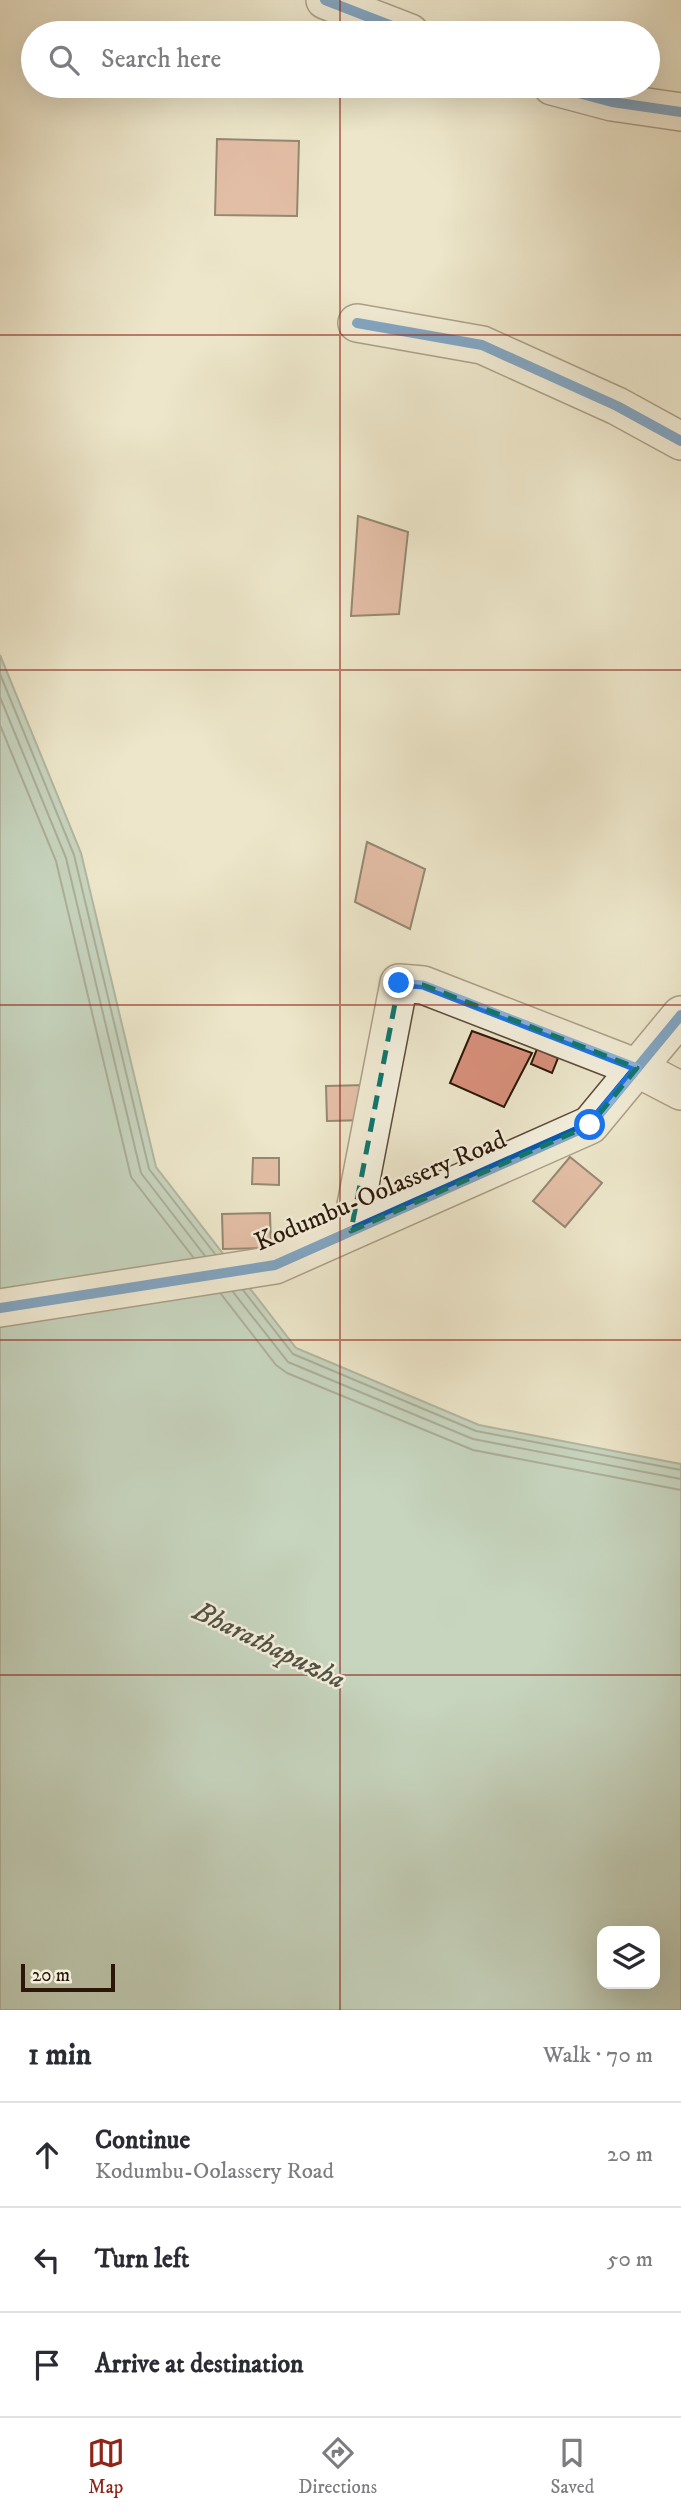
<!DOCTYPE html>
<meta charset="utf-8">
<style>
body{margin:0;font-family:"IM FELL DW Pica",serif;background:#f2f2f3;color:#2b2b33}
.controls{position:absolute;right:21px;bottom:21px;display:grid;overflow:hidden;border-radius:14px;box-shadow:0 7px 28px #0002}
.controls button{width:63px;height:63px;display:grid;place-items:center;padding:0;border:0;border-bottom:2px solid #e1e1e2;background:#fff;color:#2b2b33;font:35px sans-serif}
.scale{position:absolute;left:21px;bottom:18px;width:94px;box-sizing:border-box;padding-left:7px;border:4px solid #2b1708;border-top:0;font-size:19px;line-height:24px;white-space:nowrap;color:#2b1708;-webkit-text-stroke:5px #f3efdd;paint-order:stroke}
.stop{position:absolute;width:21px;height:21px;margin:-16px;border:5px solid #1a73e8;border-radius:50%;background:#fff}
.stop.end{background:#1a73e8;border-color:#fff;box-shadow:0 2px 7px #0008}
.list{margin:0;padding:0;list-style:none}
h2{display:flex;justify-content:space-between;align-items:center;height:91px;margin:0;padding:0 28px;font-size:30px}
h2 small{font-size:23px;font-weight:400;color:#7c7c81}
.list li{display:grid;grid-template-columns:46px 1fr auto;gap:21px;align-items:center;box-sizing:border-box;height:105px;padding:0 28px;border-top:2px solid #e1e1e2}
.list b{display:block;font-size:26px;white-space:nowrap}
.list p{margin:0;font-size:23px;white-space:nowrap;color:#7c7c81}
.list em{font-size:23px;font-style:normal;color:#7c7c81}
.icon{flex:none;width:38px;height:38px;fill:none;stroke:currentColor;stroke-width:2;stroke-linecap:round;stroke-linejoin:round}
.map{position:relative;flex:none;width:681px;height:2010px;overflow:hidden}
.search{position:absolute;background:#fff;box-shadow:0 7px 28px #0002;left:21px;right:21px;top:21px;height:77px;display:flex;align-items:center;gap:18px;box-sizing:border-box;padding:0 24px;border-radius:38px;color:#7c7c81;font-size:26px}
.sheet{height:406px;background:#fff}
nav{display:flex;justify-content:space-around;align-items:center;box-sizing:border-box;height:98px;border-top:2px solid #e1e1e2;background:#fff;font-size:19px;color:#7c7c81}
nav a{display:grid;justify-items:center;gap:4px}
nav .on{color:#8f2418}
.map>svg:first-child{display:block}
.water{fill:#9ac0b2;stroke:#6e7c6e;stroke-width:2;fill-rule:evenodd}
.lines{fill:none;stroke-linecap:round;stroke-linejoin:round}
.shore{stroke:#626c5d;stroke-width:2}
.building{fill:#d78f7a;stroke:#2b1708;stroke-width:2}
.minor-casing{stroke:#5c4b39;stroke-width:40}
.minor{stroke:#f3efdd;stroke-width:37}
.cycleway-casing{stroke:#f3efdd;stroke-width:15}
.cycleway{stroke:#0057b8;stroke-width:10}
.route{stroke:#1a73e8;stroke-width:9}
.marked{fill:none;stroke:#0f766e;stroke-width:5;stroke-dasharray:14 9;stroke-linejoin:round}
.grid{fill:none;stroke:#8f2418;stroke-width:2;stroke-opacity:0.55}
.labels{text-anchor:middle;stroke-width:5;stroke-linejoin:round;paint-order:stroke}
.street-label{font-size:26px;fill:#2b1708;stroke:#f3efdd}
.water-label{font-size:28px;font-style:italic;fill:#525244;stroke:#f3efdd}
</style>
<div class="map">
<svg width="681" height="2010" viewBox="0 0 681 2010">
<rect width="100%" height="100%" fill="#ede6cb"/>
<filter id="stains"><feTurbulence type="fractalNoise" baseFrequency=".00286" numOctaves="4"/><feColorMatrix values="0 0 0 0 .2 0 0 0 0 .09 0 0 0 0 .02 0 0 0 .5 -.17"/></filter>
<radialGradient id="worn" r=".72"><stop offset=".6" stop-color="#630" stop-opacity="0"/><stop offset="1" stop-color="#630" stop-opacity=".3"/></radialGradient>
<!-- water -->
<path class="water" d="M 0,655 L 81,853 L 156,1167 L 296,1348 L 479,1425 L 681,1464 L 681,2010 L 0,2010 ZM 602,1931 L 655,1931 L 655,1984 L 602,1984 Z"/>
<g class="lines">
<!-- shore -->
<g class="shore">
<path d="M 0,674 L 74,855 L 149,1169 L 215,1254"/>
<path d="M 0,697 L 66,858 L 141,1173 L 205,1256"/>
<path d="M 0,725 L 56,861 L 131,1177 L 193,1257"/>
<path d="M 243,1290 L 293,1354 L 476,1431 L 681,1470"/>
<path d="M 233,1292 L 288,1362 L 473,1439 L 681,1479"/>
<path d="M 221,1294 L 276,1365 L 287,1373 L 473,1450 L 681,1490"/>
</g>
</g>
<!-- building -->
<g class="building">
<path d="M 217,139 L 299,141 L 297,216 L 215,215 Z"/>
<path d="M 358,516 L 408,532 L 399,614 L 351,616 Z"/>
<path d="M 367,842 L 425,869 L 410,929 L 355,902 Z"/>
<path d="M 472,1031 L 532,1053 L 504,1107 L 450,1083 Z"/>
<path d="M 537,1049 L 558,1058 L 552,1073 L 531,1064 Z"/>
<path d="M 366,1085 L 367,1120 L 327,1121 L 326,1086 Z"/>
<path d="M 570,1157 L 602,1183 L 565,1227 L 533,1201 Z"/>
<path d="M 253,1158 L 279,1158 L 279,1185 L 252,1184 Z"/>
<path d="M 270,1213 L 271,1248 L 223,1249 L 222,1214 Z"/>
</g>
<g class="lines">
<defs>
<g id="minor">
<path d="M 325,0 L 410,33"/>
<path d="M 552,86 L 612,102 L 681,112"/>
<path d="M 357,323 L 482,345 L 617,406 L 681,441"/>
<path d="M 351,1231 L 399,983 L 423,985 L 637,1068 L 681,1091"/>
<path d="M 0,1308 L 275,1265 L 590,1125 L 681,1015"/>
</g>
</defs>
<!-- minor casing -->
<use href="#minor" class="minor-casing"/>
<!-- minor -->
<use href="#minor" class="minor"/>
<defs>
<g id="cycleway">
<path d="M 325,0 L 410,33"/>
<path d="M 552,86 L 612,102 L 681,112"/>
<path d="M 357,323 L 482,345 L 617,406 L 681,441"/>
<path d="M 0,1308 L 275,1265 L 590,1125 L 681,1015"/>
</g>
</defs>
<!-- cycleway casing -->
<use href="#cycleway" class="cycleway-casing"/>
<!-- cycleway -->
<use href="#cycleway" class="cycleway"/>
</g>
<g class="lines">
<!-- route -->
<path class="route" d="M 399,983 L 423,985 L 637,1068 L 590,1125"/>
</g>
<!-- marked area -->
<path d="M0 0H681V2010H0ZM 399,983 L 423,985 L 637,1068 L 590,1125 L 351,1231 Z" fill="#ede6cb" fill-opacity=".55" fill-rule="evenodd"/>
<path class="marked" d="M 399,983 L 423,985 L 637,1068 L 590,1125 L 351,1231 Z"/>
<!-- grid -->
<path class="grid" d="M 340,0 L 340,33M 340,86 L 340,2010M 0,335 L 681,335M 0,670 L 681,670M 0,1005 L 681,1005M 0,1340 L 681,1340M 0,1675 L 681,1675"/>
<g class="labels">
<!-- street labels -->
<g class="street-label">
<text transform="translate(380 1190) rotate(-23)" y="9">Kodumbu-Oolassery Road</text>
</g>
<!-- water labels -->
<g class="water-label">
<text transform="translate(270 1644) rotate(26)" y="10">Bharathapuzha</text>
</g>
</g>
<rect width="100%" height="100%" filter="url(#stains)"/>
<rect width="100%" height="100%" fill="url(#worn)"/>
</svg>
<div class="controls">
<button><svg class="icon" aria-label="layers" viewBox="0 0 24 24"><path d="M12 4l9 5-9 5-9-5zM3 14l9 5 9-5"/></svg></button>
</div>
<div class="scale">20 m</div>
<div class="stop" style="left:590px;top:1125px"></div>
<div class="stop end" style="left:399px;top:983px"></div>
<div class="search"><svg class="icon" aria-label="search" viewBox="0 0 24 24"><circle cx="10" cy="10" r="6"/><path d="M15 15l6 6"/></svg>Search here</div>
</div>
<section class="sheet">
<h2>1 min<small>Walk · 70 m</small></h2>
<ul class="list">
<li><svg class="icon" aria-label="ahead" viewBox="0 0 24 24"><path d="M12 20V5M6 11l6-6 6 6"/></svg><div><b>Continue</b><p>Kodumbu-Oolassery Road</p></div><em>20 m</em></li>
<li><svg class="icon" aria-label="left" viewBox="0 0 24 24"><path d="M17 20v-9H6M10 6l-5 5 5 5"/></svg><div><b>Turn left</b></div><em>50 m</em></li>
<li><svg class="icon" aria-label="arrive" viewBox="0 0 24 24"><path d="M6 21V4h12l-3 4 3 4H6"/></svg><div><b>Arrive at destination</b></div></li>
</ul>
</section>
<nav>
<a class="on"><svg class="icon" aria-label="map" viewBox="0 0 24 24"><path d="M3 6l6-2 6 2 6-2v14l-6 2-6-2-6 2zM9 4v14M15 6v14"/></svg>Map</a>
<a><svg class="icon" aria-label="directions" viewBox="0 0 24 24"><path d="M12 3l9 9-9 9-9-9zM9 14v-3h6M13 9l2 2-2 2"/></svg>Directions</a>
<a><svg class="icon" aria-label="saved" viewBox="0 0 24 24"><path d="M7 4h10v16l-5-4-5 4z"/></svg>Saved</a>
</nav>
